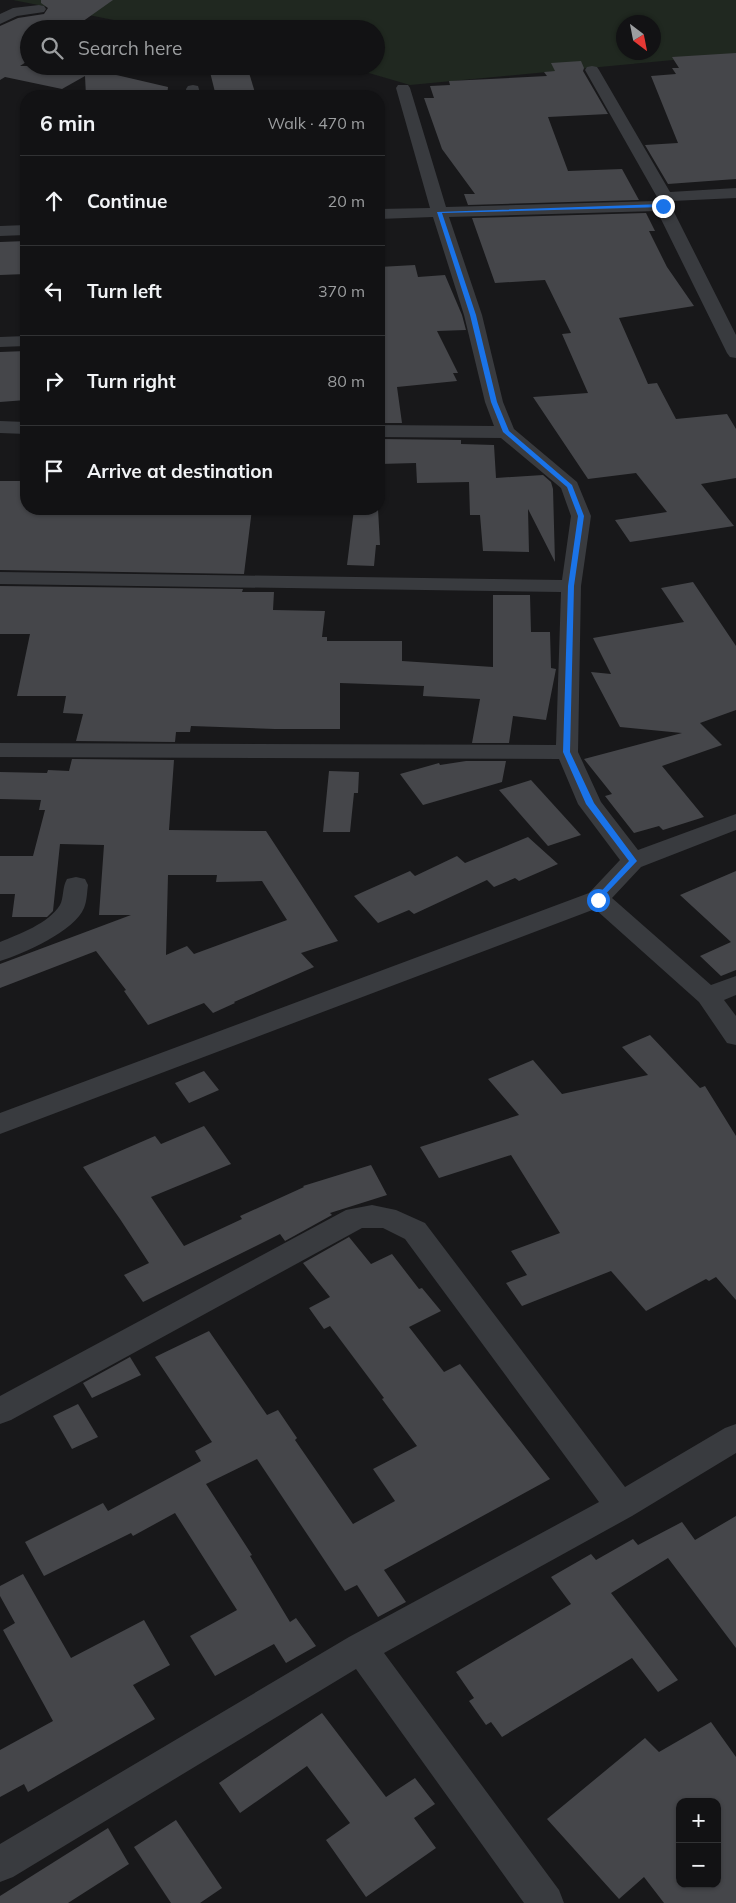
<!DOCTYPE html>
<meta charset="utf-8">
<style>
body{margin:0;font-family:Mulish,sans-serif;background:#1b1b1d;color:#f1f3f6}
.controls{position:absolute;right:15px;bottom:15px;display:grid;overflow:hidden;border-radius:10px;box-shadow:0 1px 4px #0004}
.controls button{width:45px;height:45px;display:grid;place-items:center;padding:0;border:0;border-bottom:1px solid #313234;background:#121214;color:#f1f3f6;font:25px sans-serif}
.compass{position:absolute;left:616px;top:15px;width:45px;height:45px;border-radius:50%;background:#121214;box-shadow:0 1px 4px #0004;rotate:148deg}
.stop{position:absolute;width:15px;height:15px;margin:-11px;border:4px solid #1a73e8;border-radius:50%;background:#fff}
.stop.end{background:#1a73e8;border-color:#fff;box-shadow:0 1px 5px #0008}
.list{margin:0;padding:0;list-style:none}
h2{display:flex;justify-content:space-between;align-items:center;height:65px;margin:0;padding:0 20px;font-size:21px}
h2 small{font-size:16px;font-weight:400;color:#9c9ea0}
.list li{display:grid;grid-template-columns:32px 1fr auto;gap:15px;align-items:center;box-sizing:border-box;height:90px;padding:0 20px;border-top:1px solid #313234}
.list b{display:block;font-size:19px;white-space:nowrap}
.list em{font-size:16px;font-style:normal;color:#9c9ea0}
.icon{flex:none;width:28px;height:28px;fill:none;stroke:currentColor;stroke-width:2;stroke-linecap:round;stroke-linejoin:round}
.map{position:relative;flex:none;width:736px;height:1903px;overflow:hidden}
.search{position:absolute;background:#121214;box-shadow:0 1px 4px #0004;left:20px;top:20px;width:365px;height:55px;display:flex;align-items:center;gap:12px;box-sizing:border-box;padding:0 18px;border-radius:28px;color:#9c9ea0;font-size:19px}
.panel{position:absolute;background:#121214;box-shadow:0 1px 4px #0004;left:20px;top:90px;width:365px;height:425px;border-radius:20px}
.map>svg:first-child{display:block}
.green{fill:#202820;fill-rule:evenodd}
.building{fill:#45464a;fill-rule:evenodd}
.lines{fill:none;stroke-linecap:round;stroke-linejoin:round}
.minor{fill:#393b3f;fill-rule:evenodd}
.route{fill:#1a73e8}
</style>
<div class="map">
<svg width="736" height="1903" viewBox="0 0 736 1903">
<rect width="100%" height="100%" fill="#18181a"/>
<!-- green -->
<path class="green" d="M 13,0 L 736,0 L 736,54 L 410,85 L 345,66 L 376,66 L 376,29 L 159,29 ZM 624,22 L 654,22 L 654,52 L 624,52 Z"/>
<!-- building -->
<g class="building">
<path d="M 41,0 L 113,0 L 72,29 L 29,29 L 29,60 L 20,66 L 101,66 L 95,70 L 168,87 L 167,96 L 86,96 L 85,76 L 62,89 L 5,77 L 0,80 L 0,26 L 18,18 L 44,14 L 48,8 L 41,3 Z"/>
<path d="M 736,53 L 736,179 L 668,184 L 645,145 L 678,143 L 651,76 L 676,74 L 672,68 L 679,68 L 672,57 Z"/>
<path d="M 581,61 L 584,68 L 583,71 L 608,114 L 548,117 L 568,171 L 622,169 L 639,200 L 468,205 L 464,194 L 475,194 L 442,149 L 424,98 L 434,98 L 430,86 L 450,85 L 449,81 L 547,76 L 544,72 L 555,71 L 551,63 Z"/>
<path d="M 247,66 L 256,96 L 216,96 L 209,68 Z"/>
<path d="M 646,213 L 655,231 L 649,231 L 667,267 L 694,306 L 619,318 L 648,384 L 657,383 L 676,419 L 727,414 L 736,429 L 736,478 L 701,484 L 734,526 L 630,542 L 615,520 L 667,512 L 636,473 L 588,479 L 533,397 L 588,393 L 562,334 L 571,333 L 545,280 L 495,283 L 472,218 Z"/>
<path d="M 26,241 L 26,274 L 0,275 L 0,242 Z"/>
<path d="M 415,265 L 418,277 L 445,275 L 462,315 L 466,330 L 437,331 L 458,373 L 453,373 L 457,381 L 397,387 L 402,423 L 379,423 L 379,267 Z"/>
<path d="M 26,351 L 26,400 L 0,402 L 0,352 Z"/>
<path d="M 379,439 L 461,440 L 461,444 L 494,445 L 496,478 L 543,475 L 551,482 L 553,489 L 555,562 L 528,509 L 529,552 L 483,551 L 480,515 L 470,515 L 469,482 L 417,483 L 416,463 L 379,464 Z"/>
<path d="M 0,481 L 26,481 L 26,509 L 252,509 L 244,574 L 0,570 Z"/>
<path d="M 354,509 L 378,509 L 380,545 L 376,545 L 374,566 L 347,565 Z"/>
<path d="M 693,582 L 736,646 L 736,710 L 700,723 L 722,745 L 662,766 L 704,817 L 663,830 L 659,826 L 634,833 L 605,796 L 612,794 L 584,759 L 682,733 L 620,727 L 591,672 L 611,674 L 593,638 L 684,622 L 661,588 Z"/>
<path d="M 0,586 L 243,589 L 242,592 L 274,592 L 273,610 L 325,611 L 322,637 L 327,637 L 327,641 L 402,641 L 402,661 L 493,667 L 493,595 L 530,595 L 531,632 L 550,632 L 551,668 L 556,669 L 546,720 L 513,716 L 509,743 L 472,743 L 480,699 L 423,696 L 424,686 L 340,683 L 340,729 L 275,729 L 191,726 L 190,732 L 176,732 L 175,742 L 76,741 L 83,714 L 63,713 L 66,696 L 17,696 L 30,634 L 0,634 Z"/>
<path d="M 72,759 L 174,760 L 169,830 L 266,831 L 338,941 L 301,953 L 314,967 L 234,1002 L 235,1003 L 213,1013 L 204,1003 L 148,1025 L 124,991 L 126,990 L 96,951 L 0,988 L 0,964 L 131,915 L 99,915 L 104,845 L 60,844 L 53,911 L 47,917 L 12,917 L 15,894 L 0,894 L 0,856 L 33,856 L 45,810 L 39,810 L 41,800 L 0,799 L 0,772 L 47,773 L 48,770 L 69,771 ZM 168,875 L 217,875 L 216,882 L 262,881 L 287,920 L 194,954 L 187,946 L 166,955 Z"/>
<path d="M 466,761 L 506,761 L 502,782 L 423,805 L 400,774 L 439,763 L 440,765 Z"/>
<path d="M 329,771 L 359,772 L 358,793 L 354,793 L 350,832 L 323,832 Z"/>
<path d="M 531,780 L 581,835 L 548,846 L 499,790 Z"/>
<path d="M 528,837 L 558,864 L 519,881 L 515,878 L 494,887 L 487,880 L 414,914 L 409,910 L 378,923 L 354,896 L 410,871 L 415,876 L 457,856 L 465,863 Z"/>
<path d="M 736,871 L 736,970 L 721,976 L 700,956 L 731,942 L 680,895 Z"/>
<path d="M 650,1035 L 700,1088 L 705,1086 L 736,1136 L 736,1300 L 716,1277 L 709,1281 L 706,1279 L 646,1311 L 611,1271 L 522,1306 L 506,1283 L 527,1275 L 511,1251 L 560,1233 L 511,1155 L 439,1178 L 420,1147 L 519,1115 L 488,1079 L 533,1060 L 562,1094 L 648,1075 L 622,1047 Z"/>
<path d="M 204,1071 L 219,1090 L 189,1103 L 175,1083 Z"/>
<path d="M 204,1126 L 231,1164 L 151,1197 L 184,1246 L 242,1219 L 240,1216 L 304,1187 L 303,1186 L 371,1165 L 387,1195 L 330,1213 L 332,1215 L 285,1241 L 280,1234 L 143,1302 L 124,1275 L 149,1263 L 120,1219 L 83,1167 L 155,1136 L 161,1144 Z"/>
<path d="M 349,1237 L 371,1264 L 392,1254 L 419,1289 L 422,1288 L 441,1311 L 409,1327 L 444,1372 L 460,1364 L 550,1479 L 384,1570 L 406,1602 L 378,1617 L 357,1585 L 345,1591 L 257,1459 L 206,1484 L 252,1555 L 250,1556 L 290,1622 L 296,1618 L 316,1646 L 286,1663 L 274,1644 L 215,1676 L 190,1636 L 237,1610 L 175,1513 L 133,1536 L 131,1533 L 44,1576 L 25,1542 L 103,1503 L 108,1511 L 201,1461 L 195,1451 L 212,1442 L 155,1357 L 209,1331 L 267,1415 L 278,1410 L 297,1438 L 295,1440 L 353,1524 L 395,1501 L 373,1469 L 417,1446 L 382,1399 L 384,1398 L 330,1326 L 324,1329 L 309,1308 L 330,1297 L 303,1263 Z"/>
<path d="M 130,1357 L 141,1375 L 92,1398 L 83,1383 Z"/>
<path d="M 78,1404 L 98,1437 L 72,1449 L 53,1416 Z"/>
<path d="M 736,1516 L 736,1648 L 668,1558 L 611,1593 L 678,1680 L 658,1692 L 632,1658 L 502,1737 L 491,1722 L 486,1725 L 469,1701 L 474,1698 L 456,1672 L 571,1604 L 551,1577 L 591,1554 L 596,1560 L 633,1539 L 638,1545 L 682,1522 L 695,1540 Z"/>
<path d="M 23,1574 L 71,1658 L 144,1620 L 170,1665 L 133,1685 L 155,1719 L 28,1792 L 24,1784 L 0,1797 L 0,1750 L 53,1721 L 3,1630 L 15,1623 L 0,1596 L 0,1586 Z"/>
<path d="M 322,1713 L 386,1797 L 415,1778 L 435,1804 L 414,1818 L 436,1848 L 366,1897 L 326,1840 L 350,1823 L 307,1766 L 240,1813 L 219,1783 Z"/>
<path d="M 711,1722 L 736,1757 L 736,1903 L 664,1903 L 644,1877 L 619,1899 L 547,1819 L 645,1738 L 659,1752 ZM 680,1802 L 717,1802 L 717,1884 L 680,1884 Z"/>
<path d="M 176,1820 L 222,1888 L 200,1903 L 171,1903 L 134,1847 Z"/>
<path d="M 108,1828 L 129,1864 L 68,1903 L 0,1903 L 0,1896 Z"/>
</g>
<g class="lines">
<!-- minor -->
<g class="minor">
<path d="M 39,5 L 44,6 L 46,9 L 44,12 L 17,16 L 0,24 L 0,14 L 13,8 Z"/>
<path d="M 592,66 L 597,67 L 599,70 L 670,192 L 736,188 L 736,198 L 672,201 L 671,206 L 736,335 L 736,358 L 730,357 L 727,353 L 657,211 L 449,217 L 482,315 L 503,402 L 514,429 L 577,482 L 591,516 L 581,586 L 578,752 L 601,802 L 638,850 L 736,814 L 736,830 L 641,867 L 612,898 L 711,985 L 736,976 L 736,995 L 724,1000 L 736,1016 L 736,1045 L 727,1043 L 699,1002 L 595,909 L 0,1134 L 0,1113 L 589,893 L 620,860 L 578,804 L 559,759 L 0,757 L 0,743 L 556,745 L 561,592 L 0,584 L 0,572 L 562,580 L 571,516 L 561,488 L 501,438 L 379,437 L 379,425 L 494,426 L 485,402 L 464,315 L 433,217 L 379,219 L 379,209 L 430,208 L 396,88 L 398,85 L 408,85 L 410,88 L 446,207 L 656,201 L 657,197 L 585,70 L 587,67 Z"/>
<path d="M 193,85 L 198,86 L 201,96 L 187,96 L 186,89 L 188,86 Z"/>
<path d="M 26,225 L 26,235 L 0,236 L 0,226 Z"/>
<path d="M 26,336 L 26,346 L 0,347 L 0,337 Z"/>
<path d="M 0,421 L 26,422 L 26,434 L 0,433 Z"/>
<path d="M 76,877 L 85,879 L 88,885 C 87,892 87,901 84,908 C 75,931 23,954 0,961 L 0,942 C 19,934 48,924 60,905 C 64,898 62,887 67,879 Z"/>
<path d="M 372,1205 L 396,1210 L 425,1223 L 625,1487 L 725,1428 L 736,1424 L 736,1453 L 632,1516 L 384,1653 L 559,1890 L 564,1903 L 524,1903 L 356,1669 L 13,1877 L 0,1882 L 0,1844 L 349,1637 L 599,1502 L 405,1239 L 383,1228 L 362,1228 L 11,1420 L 0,1424 L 0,1396 L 346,1210 Z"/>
</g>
</g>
<!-- route -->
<path class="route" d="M 663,204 L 665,207 L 442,213 L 476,315 L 497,402 L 509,431 L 572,485 L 584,516 L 574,586 L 570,752 L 594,803 L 637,861 L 598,902 L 594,900 L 595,898 L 629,861 L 586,804 L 563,752 L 568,586 L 578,516 L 567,487 L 503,432 L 491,402 L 470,315 L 437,212 Z"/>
</svg>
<div class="controls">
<button>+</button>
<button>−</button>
</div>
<svg class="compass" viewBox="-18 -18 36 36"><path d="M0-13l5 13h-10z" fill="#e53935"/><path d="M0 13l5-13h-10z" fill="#9c9ea0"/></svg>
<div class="stop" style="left:598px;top:900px"></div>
<div class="stop end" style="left:663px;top:206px"></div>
<div class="search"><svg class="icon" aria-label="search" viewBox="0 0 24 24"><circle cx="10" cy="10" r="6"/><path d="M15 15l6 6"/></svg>Search here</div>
<section class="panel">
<h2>6 min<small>Walk · 470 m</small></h2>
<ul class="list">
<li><svg class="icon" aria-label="ahead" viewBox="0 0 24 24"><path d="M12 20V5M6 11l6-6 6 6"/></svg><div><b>Continue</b></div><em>20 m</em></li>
<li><svg class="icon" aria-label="left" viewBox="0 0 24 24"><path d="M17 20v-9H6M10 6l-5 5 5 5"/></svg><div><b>Turn left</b></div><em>370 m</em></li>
<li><svg class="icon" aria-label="right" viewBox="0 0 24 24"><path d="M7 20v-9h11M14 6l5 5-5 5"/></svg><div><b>Turn right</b></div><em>80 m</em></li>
<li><svg class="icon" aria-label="arrive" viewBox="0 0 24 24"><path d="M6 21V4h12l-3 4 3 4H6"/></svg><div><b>Arrive at destination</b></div></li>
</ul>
</section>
</div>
